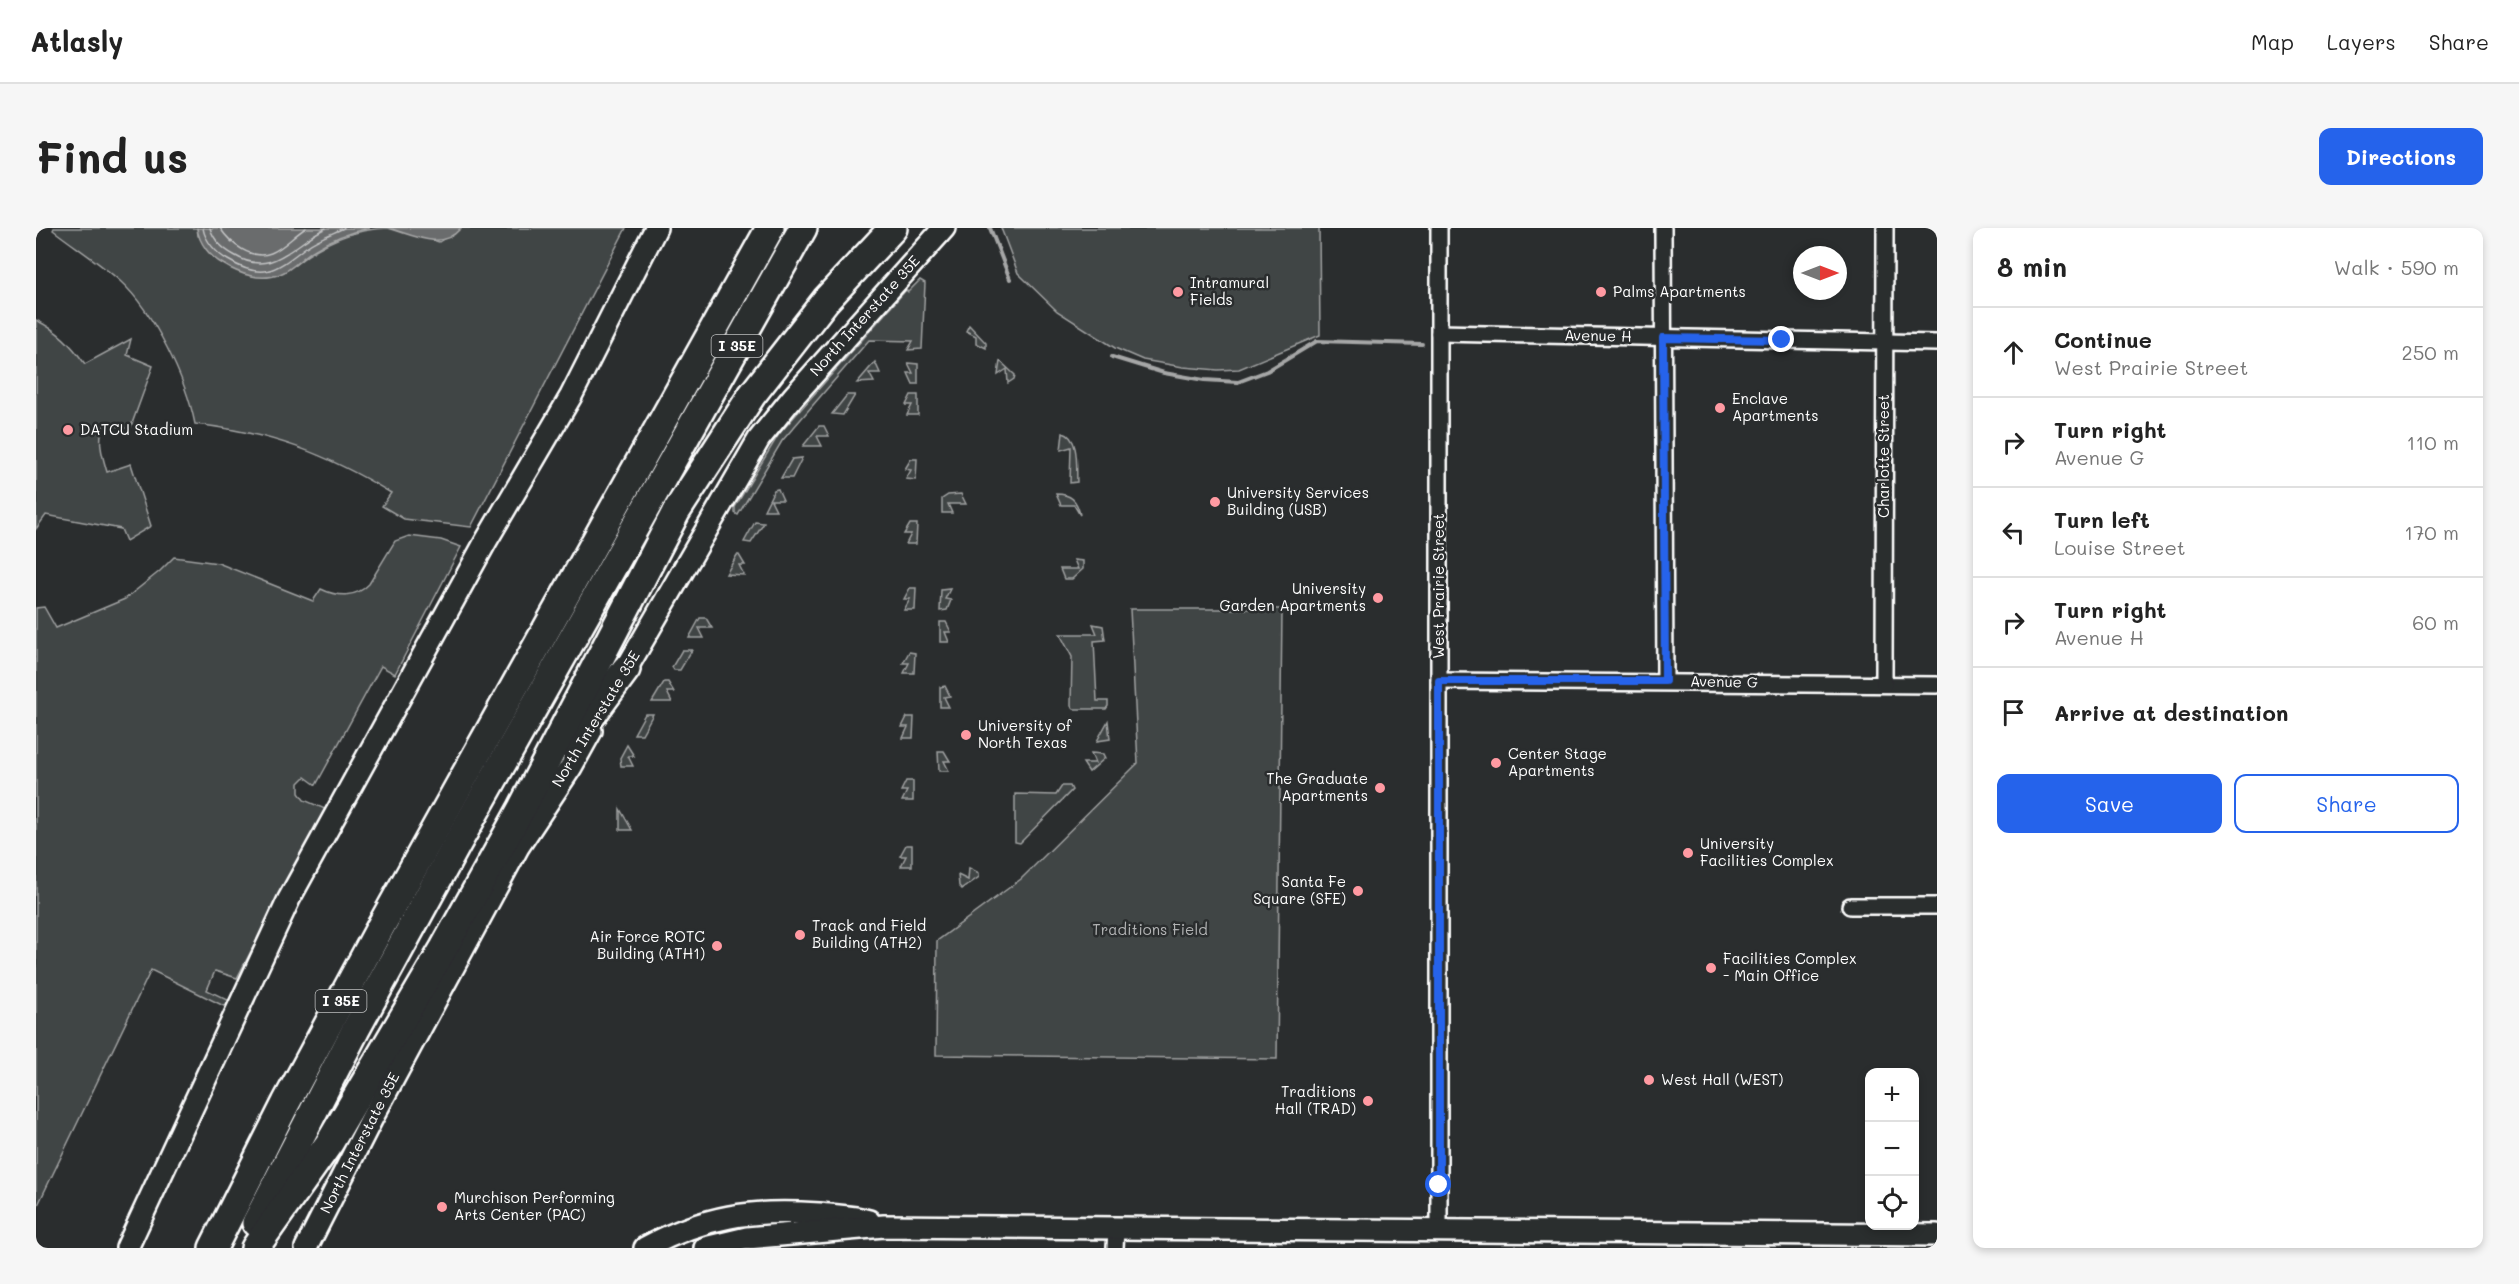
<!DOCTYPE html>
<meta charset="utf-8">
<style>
body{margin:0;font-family:Mali,sans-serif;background:#f6f6f6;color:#222}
.controls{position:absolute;right:18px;bottom:18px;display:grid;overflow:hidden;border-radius:12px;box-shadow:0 3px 9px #0003}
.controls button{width:54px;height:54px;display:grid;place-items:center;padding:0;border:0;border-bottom:2px solid #e0e0e0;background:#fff;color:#222;font:30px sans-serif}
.compass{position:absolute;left:1757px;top:18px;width:54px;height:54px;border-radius:50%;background:#fff;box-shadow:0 3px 9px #0003;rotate:90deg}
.stop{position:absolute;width:18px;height:18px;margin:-14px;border:4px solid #2563eb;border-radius:50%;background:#fff}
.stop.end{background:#2563eb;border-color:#fff;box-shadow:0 2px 6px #0008}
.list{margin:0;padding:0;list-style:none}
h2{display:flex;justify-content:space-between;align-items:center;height:78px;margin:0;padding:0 24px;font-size:26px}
h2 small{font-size:20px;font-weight:400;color:#767676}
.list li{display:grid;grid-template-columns:39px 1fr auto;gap:18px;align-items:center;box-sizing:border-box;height:90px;padding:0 24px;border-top:2px solid #e0e0e0}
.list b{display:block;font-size:22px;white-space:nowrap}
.list p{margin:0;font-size:20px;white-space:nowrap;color:#767676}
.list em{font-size:20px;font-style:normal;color:#767676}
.actions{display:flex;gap:12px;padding:18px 24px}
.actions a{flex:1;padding:14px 0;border:2px solid #2563eb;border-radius:12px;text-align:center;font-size:21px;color:#2563eb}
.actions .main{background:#2563eb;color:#fff}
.icon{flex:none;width:33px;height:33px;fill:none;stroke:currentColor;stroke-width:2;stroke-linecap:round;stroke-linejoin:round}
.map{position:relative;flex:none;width:1901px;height:1020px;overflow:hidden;border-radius:12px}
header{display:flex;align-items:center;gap:36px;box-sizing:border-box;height:84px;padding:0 30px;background:#fff;border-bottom:2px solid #e0e0e0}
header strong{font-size:28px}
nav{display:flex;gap:33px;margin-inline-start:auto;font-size:21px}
.intro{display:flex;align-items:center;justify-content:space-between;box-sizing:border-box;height:144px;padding:0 36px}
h1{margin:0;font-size:42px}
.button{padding:15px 27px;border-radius:12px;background:#2563eb;color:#fff;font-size:21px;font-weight:700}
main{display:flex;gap:36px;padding:0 36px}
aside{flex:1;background:#fff;border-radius:12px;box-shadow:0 3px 9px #0003}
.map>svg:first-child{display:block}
.green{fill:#414445;stroke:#a0a2a2;stroke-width:1.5}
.water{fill:#6a6c6d;stroke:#a6a7a7;stroke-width:1.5}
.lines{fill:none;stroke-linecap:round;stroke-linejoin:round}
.shore{stroke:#c3c4c5;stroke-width:1.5}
.stream{stroke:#a6a7a7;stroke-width:4}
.street-casing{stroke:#fff;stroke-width:20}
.secondary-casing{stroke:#fff;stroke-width:26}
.highway-casing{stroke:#fff;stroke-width:32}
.street{stroke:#2a2d2e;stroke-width:15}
.secondary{stroke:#2a2d2e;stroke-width:21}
.highway{stroke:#2a2d2e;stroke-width:27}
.route{stroke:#2563eb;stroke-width:8}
.poi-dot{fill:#ff9aa2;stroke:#2a2d2e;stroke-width:2}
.labels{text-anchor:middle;stroke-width:5;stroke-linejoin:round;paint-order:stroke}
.shield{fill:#2a2d2e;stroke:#bfc0c0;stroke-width:1.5}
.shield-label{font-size:14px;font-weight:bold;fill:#fff}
.poi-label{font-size:15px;fill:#fff;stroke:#2a2d2e;text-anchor:start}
.street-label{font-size:15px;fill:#fff;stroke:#2a2d2e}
.park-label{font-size:15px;fill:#b3b4b5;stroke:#2a2d2e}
</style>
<header>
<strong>Atlasly</strong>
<nav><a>Map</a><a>Layers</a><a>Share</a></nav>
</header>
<div class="intro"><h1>Find us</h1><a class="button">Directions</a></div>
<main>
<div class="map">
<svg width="1901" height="1020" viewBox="0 0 1901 1020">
<rect width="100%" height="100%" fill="#2a2d2e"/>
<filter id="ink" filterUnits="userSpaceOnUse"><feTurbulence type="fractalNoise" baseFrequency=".0167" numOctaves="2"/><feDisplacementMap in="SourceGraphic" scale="12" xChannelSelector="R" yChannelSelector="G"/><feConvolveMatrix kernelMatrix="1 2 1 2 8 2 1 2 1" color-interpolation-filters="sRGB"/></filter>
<g filter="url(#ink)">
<!-- green -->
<g class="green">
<path d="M 18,0 L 161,0 L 162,8 L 259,37 C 284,16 318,0 353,0 C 370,3 387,9 403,14 L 424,0 L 590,0 L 435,299 L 368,291 L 346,278 L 355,265 C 289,225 235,205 159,196 C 150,151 118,84 84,53 C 64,35 39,19 17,2 Z"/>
<path d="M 965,0 L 1283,0 L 1284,107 L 1203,141 L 1182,142 L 1147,139 L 1107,132 L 1079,120 L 1021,83 L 982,45 Z"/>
<path d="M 884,52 L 889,55 L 886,121 L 872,122 L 877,113 L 833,112 L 746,213 L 702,287 L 699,285 L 699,279 L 743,206 L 870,62 L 872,64 Z"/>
<path d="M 0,92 C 22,103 35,116 49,136 L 95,111 L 91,127 L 117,138 L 94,201 L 68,195 C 61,212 66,227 71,244 L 95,236 L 115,298 L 90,313 L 85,301 L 10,287 L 0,301 Z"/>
<path d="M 933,97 L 950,115 L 950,120 L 940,115 L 940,108 L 930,103 Z"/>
<path d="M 964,133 L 979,147 L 978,151 L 972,155 L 971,141 L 962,147 Z"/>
<path d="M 839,134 L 844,145 L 833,145 L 838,154 L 821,155 Z"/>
<path d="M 872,135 L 882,136 L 882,156 L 877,156 L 872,145 L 877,145 Z"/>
<path d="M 811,167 L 819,167 L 807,187 L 796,186 Z"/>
<path d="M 875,167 L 882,167 L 882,187 L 871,187 L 876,177 L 870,177 Z"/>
<path d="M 783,198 L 788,198 L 793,208 L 781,208 L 786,218 L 767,218 Z"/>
<path d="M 1027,205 C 1044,209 1040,240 1041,254 L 1034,255 L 1035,219 L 1025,222 Z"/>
<path d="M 766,230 L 756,250 L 745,250 L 756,231 Z"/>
<path d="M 875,231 L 881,231 L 880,252 L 870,251 L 875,242 L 869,241 Z"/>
<path d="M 742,261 L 747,272 L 735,272 L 740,282 L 728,282 L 738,262 Z"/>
<path d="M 925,266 L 930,276 L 912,276 L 916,285 L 906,285 L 906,271 L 912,267 Z"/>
<path d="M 1020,266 C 1035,266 1041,272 1044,287 L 1038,277 L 1025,277 Z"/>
<path d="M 719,294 L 728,295 L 715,315 L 708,314 Z"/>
<path d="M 874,296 L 881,296 L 880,316 L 870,316 L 875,306 L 868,306 Z"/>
<path d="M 373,308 L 405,312 L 425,319 L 359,446 L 345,438 L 280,557 L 269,549 L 263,555 L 263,565 L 268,572 L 289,581 L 201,750 L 179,743 L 171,762 L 196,774 L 192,780 L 115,742 L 0,981 L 0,380 L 8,379 L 20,400 L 89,371 L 124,343 L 138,329 L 182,335 L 277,373 L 285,361 C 301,369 320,370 333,356 L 359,313 Z"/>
<path d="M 701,327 L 703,327 L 709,337 L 703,337 L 708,347 L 690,346 Z"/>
<path d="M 1038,332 L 1047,333 L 1047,341 L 1036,351 L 1028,351 L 1024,341 L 1042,341 Z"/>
<path d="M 874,360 L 880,360 L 879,382 L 868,382 L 874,371 L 868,371 Z"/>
<path d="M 914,361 L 909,371 L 915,372 L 911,382 L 904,383 L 905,362 Z"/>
<path d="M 1094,381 L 1246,381 L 1241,831 L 900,827 L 901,713 L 985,651 L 1102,535 Z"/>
<path d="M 664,390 L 670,390 L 676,400 L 663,400 L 668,410 L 653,410 Z"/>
<path d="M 904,394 L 910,394 L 915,404 L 909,404 L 913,414 L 904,414 Z"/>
<path d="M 1057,396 L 1067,398 L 1069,412 L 1058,413 L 1061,473 L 1072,473 L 1072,478 L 1070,481 L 1038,481 L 1035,478 L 1036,429 L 1024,406 L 1061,406 Z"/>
<path d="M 646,422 L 656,422 L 644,442 L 638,442 L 636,439 Z"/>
<path d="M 873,424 L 879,425 L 878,445 L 868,445 L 873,435 L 867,435 Z"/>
<path d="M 628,454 L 632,454 L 638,464 L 631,464 L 636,474 L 616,474 Z"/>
<path d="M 909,458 L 914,468 L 908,469 L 913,479 L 904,479 L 904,459 Z"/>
<path d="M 609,486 L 617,486 L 606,506 L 598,506 Z"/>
<path d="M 871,489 L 878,489 L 877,510 L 867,510 L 872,499 L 866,499 Z"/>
<path d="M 1072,493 L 1074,511 L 1061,513 Z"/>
<path d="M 591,517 L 598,528 L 592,528 L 597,538 L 585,538 L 584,530 Z"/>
<path d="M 902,523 L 908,523 L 914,533 L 908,533 L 913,543 L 903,543 Z"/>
<path d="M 1055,525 L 1067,526 L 1069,530 L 1053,544 L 1047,535 L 1059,535 Z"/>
<path d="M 870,553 L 877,553 L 877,573 L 866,573 L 871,563 L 865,563 Z"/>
<path d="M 1026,558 L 1034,558 L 1036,562 L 984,615 L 979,614 L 979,566 L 1020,567 Z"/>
<path d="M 584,581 L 596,602 L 584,602 Z"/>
<path d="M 870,617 L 876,617 L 876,638 L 865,638 L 870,628 L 864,628 Z"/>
<path d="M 933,640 L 943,645 L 943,649 L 926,661 L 923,658 L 922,647 L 932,652 Z"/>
</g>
<!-- water -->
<g class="water">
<path d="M 161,0 L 334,0 C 313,4 295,11 278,22 C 266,29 257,41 244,46 C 225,54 203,46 187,36 C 174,29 163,15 161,0 Z"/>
<path d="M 352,0 L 424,0 L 424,1 C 405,23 377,7 352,0 Z"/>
</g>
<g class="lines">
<!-- shore -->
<g class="shore">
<path d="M 167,0 C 169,13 181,26 192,32 C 228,54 241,41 270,19 C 281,11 295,6 308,0"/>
<path d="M 174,0 C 178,13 187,21 198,27 C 237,51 257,15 290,0"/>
<path d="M 184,0 C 194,15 215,33 235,25 C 248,20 258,7 270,0"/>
</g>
<!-- stream -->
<g class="stream">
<path d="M 954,0 L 974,51"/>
<path d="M 1076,129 L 1128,145 L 1168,152 L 1202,154 L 1231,143 L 1281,113 L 1386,116"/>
</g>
<defs>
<g id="street">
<path d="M 1403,0 L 1403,1003"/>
<path d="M 1627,0 L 1629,453"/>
<path d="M 1403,105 L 1901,115"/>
<path d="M 1403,453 L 1901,457"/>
<path d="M 1848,456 L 1849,0"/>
<path d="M 1814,678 L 1901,678"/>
<path d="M 1079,1020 L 1080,1001"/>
</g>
<g id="secondary">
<path d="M 582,455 L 723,211 L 757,169 L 908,0"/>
<path d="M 91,1020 L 253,671 L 450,313 L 535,168 L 620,0"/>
<path d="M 270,1020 L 336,890 L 482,619 L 535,539 L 555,503"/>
<path d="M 609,1020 C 669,988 715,981 783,986 C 799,988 817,988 833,993"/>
<path d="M 669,1020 L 711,1010 L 848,998 L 1901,1007"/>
</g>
<g id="highway">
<path d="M 534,517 L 590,441"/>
<path d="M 220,995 L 320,801 L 421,616 L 767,0"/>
<path d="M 177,1020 L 250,875 L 345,698 L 734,0"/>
<path d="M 219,1020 L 294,914 L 408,720 L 486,580 L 640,284 L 716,167 L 790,72 L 857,0"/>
</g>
</defs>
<!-- street casing -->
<use href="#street" class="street-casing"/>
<!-- secondary casing -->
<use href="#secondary" class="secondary-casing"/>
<!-- highway casing -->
<use href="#highway" class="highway-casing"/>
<!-- street -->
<use href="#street" class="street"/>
<!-- secondary -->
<use href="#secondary" class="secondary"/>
<!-- highway -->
<use href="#highway" class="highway"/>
</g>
</g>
<g class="lines" filter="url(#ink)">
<!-- route -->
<path class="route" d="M 1403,957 L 1403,453 L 1629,453 L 1627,110 L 1746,112"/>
</g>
<!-- markers -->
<g class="poi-dot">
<circle cx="1142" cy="64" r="6"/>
<circle cx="1565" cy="64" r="6"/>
<circle cx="1684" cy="180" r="6"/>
<circle cx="32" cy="202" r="6"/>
<circle cx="1179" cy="274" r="6"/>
<circle cx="1342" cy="370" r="6"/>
<circle cx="930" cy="507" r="6"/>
<circle cx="1460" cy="535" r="6"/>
<circle cx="1344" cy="560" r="6"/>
<circle cx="1652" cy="625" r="6"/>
<circle cx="1322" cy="663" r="6"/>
<circle cx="764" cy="707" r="6"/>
<circle cx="681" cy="718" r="6"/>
<circle cx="1675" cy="740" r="6"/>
<circle cx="1613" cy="852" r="6"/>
<circle cx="1332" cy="873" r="6"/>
<circle cx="406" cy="979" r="6"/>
</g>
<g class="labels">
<!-- shield labels -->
<g class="shield">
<rect x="675.5" y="107" width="51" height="22" rx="4.5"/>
<rect x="279.5" y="762" width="51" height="22" rx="4.5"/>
</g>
<g class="shield-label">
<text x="701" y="123">I 35E</text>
<text x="305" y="778">I 35E</text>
</g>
<!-- poi labels -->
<g class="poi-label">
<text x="1154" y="60">Intramural<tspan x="1154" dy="17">Fields</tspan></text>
<text x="1577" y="69">Palms Apartments</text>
<text x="1696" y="176">Enclave<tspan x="1696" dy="17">Apartments</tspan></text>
<text x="44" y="207">DATCU Stadium</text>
<text x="1191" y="270">University Services<tspan x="1191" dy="17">Building (USB)</tspan></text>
<text x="1330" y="366" text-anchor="end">University<tspan x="1330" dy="17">Garden Apartments</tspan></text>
<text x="942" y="503">University of<tspan x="942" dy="17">North Texas</tspan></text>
<text x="1472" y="531">Center Stage<tspan x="1472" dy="17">Apartments</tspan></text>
<text x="1332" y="556" text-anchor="end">The Graduate<tspan x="1332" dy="17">Apartments</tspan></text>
<text x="1664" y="621">University<tspan x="1664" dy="17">Facilities Complex</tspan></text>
<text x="1310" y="659" text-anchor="end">Santa Fe<tspan x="1310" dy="17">Square (SFE)</tspan></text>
<text x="776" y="703">Track and Field<tspan x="776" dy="17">Building (ATH2)</tspan></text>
<text x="669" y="714" text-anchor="end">Air Force ROTC<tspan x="669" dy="17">Building (ATH1)</tspan></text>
<text x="1687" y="736">Facilities Complex<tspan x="1687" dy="17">- Main Office</tspan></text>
<text x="1625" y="857">West Hall (WEST)</text>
<text x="1320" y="869" text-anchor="end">Traditions<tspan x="1320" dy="17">Hall (TRAD)</tspan></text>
<text x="418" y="975">Murchison Performing<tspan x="418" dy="17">Arts Center (PAC)</tspan></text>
</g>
<!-- street labels -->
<g class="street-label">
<text transform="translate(829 88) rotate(-48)" y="5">North Interstate 35E</text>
<text transform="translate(1562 108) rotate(1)" y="5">Avenue H</text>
<text transform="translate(1848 228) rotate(-90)" y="5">Charlotte Street</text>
<text transform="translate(1403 358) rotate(-90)" y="5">West Prairie Street</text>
<text transform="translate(1688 454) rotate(1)" y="5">Avenue G</text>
<text transform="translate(560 491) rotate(-59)" y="5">North Interstate 35E</text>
<text transform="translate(324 915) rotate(-63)" y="5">North Interstate 35E</text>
</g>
<!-- park labels -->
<g class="park-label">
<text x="1114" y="707">Traditions Field</text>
</g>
</g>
</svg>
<div class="controls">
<button>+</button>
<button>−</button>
<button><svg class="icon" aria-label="locate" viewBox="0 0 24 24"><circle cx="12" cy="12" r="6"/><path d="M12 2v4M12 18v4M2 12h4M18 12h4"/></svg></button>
</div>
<svg class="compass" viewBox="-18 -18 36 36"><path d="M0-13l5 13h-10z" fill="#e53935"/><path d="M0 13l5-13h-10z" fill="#767676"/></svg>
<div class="stop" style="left:1403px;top:957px"></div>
<div class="stop end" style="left:1746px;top:112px"></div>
</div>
<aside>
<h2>8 min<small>Walk · 590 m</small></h2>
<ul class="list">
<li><svg class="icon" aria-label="ahead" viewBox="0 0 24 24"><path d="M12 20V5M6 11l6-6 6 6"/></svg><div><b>Continue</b><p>West Prairie Street</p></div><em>250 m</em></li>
<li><svg class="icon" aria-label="right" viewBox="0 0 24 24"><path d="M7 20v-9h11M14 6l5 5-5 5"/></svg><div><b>Turn right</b><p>Avenue G</p></div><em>110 m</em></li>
<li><svg class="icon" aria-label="left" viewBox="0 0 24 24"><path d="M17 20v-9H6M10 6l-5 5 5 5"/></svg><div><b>Turn left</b><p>Louise Street</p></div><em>170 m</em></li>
<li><svg class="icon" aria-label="right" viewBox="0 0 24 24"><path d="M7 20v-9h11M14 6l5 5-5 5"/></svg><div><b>Turn right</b><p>Avenue H</p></div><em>60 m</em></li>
<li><svg class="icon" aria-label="arrive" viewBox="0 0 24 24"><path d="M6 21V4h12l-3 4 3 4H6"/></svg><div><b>Arrive at destination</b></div></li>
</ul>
<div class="actions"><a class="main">Save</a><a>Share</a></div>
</aside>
</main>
